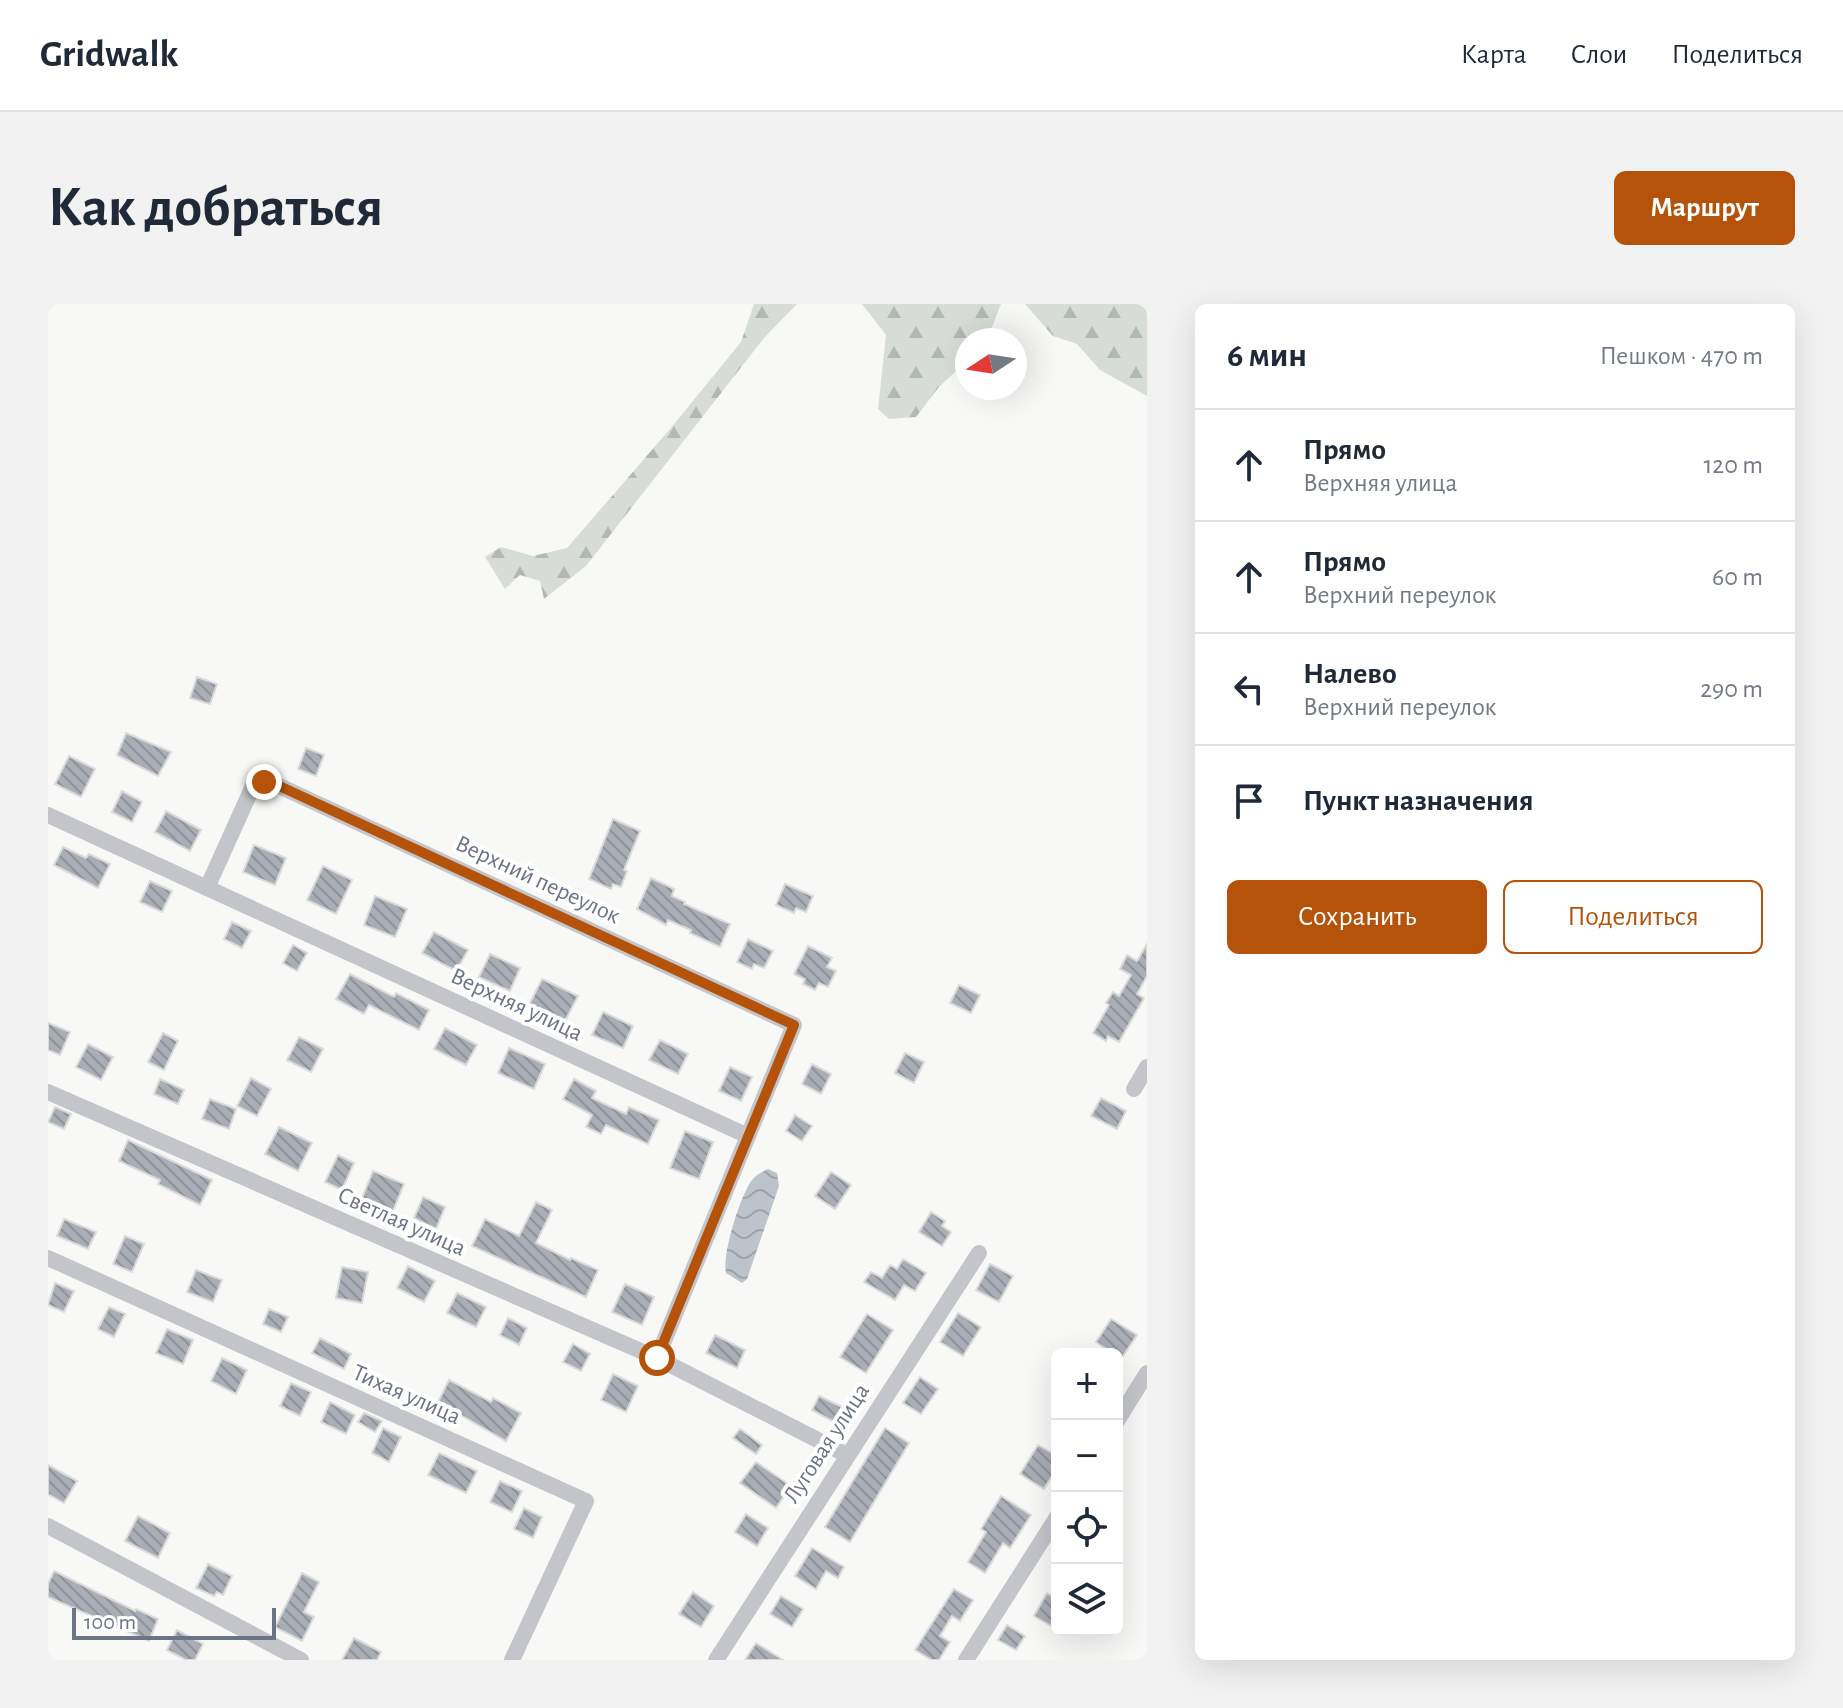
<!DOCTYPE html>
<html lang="ru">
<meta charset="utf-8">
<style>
body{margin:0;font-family:"Alegreya Sans",sans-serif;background:#f2f2f3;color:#1f2937}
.controls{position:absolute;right:24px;bottom:24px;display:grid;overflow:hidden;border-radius:12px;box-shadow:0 8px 32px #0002}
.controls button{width:72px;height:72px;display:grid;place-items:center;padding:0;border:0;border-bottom:2px solid #e0e1e3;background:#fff;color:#1f2937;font:40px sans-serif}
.compass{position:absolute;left:907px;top:24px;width:72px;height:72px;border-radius:50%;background:#fff;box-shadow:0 8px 32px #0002;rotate:258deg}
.scale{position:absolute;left:24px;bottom:20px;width:204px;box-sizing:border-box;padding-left:8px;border:4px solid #6a7485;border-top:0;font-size:22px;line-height:28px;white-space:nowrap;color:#6a7485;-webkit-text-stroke:6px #fff;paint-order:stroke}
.stop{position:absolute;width:24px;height:24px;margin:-18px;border:6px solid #b45309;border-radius:50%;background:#fff}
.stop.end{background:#b45309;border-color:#fff;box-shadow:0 2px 8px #0008}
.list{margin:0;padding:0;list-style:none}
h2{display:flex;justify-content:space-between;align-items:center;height:104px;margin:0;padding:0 32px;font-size:34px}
h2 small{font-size:26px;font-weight:400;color:#747a83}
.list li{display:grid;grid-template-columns:52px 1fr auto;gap:24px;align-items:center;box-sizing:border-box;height:112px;padding:0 32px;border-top:2px solid #e0e1e3}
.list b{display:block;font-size:30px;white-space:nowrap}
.list p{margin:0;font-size:26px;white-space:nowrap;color:#747a83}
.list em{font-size:26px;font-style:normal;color:#747a83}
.actions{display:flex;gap:16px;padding:24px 32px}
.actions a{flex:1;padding:18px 0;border:2px solid #b45309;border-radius:12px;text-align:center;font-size:28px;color:#b45309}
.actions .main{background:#b45309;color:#fff}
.icon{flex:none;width:44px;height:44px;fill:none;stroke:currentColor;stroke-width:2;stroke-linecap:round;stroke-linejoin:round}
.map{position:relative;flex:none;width:1099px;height:1356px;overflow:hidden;border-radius:12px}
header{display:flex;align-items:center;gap:48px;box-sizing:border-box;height:112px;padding:0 40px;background:#fff;border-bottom:2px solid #e0e1e3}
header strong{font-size:38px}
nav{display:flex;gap:44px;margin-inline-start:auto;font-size:28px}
.intro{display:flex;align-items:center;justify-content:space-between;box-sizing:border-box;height:192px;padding:0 48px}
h1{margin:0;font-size:56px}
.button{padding:20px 36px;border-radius:12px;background:#b45309;color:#fff;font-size:28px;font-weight:700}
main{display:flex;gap:48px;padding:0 48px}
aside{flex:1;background:#fff;border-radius:12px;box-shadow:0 8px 32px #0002}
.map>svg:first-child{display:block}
.forest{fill:url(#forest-firs)}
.water{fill:url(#water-waves)}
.building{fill:url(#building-back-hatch);stroke:#dadad9;stroke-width:2}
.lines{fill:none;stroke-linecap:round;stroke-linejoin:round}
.minor{stroke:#c3c5ca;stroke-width:16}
.route{stroke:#b45309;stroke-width:10}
.labels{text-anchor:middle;stroke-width:8;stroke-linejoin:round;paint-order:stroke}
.street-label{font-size:24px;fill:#6a7485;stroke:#fff}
</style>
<header>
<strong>Gridwalk</strong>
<nav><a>Карта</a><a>Слои</a><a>Поделиться</a></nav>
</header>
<div class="intro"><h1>Как добраться</h1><a class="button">Маршрут</a></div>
<main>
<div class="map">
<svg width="1099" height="1356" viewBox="0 0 1099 1356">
<defs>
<pattern id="forest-firs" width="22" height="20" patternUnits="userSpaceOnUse" patternTransform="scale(2)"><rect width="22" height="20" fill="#d7ddd6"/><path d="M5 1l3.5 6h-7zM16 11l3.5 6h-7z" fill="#b2b8b3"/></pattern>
<pattern id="water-waves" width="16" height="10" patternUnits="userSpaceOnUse" patternTransform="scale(2)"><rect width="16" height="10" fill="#bcc3ca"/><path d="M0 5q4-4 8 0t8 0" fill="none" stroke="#9da3aa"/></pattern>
<pattern id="building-back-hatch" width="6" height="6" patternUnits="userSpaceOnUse" patternTransform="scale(2)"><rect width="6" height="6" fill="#a9aeb6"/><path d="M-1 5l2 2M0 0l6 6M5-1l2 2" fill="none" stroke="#8e929a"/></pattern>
</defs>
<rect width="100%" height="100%" fill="#f8f9f6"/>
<!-- forest -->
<g class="forest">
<path d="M 706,0 L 749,0 L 716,34 L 538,262 L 496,295 L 492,277 L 472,271 L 457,285 L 437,253 L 453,243 L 485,252 L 519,244 L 622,125 L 693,38 Z"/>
<path d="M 814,0 L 953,0 L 939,36 L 919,36 L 919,57 L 891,83 L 868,113 L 841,115 L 830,105 L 838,31 Z"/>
<path d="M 977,0 L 1099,0 L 1099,92 L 1052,66 L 1029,40 L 1005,32 Z"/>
</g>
<!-- water -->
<path class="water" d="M 720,865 L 729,869 L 731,882 L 699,975 L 694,979 L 678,969 C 674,950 692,892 704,876 C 709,870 714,868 720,865 Z"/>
<!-- building -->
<g class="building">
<path d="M 149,373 L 169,380 L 162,400 L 142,394 Z"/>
<path d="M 78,429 L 123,448 L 110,472 L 69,451 Z"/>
<path d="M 258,444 L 276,451 L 268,472 L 250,465 Z"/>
<path d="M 21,452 L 47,465 L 33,493 L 7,480 Z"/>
<path d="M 74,487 L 94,498 L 84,518 L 64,508 Z"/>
<path d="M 118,507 L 153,526 L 142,547 L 107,528 Z"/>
<path d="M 565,515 L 592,527 L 576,566 L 579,567 L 573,583 L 565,580 L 563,585 L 541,575 Z"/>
<path d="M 206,541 L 238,554 L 227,581 L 195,568 Z"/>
<path d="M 15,543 L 38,554 L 41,550 L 62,560 L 50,584 L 6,561 Z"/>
<path d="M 275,562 L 304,576 L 288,610 L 259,596 Z"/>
<path d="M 603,574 L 626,585 L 624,592 L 637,598 L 636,600 L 682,620 L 672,643 L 642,629 L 643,626 L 620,616 L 618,621 L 589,605 Z"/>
<path d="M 102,577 L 124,587 L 114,608 L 92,598 Z"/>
<path d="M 737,580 L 765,592 L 758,608 L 748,604 L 746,609 L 728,601 Z"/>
<path d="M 327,592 L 359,605 L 347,633 L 316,621 Z"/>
<path d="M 184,618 L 203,627 L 194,644 L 176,635 Z"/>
<path d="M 386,628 L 420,646 L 408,667 L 374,649 Z"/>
<path d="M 700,635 L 725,647 L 716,664 L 706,660 L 704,665 L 689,658 Z"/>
<path d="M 1099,640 L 1099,672 L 1089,690 L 1096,694 L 1071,738 L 1060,732 L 1058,737 L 1045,729 L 1061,701 L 1058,699 L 1065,688 L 1071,692 L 1083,671 L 1072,665 L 1079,651 L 1089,657 Z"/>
<path d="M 245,641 L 259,649 L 249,667 L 235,659 Z"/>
<path d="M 760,642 L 784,654 L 779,663 L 788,667 L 780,683 L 771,679 L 767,686 L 755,680 L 757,675 L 746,670 Z"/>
<path d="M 442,650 L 472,664 L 462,687 L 431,673 Z"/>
<path d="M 302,670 L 346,693 L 348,689 L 381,706 L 371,726 L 321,701 L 316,710 L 288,695 Z"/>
<path d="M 494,675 L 530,692 L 516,719 L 481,701 Z"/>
<path d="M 911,681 L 932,691 L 923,709 L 902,699 Z"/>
<path d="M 555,708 L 585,722 L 575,744 L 544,731 Z"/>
<path d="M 0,719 L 22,728 L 12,751 L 0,746 Z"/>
<path d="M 397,724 L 429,741 L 418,761 L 386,745 Z"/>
<path d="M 115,729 L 130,737 L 116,766 L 100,758 Z"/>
<path d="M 251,733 L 275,745 L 263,768 L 239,756 Z"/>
<path d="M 612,736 L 640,750 L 630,770 L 601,756 Z"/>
<path d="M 40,740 L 65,753 L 53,776 L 28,763 Z"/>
<path d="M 461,744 L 497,760 L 486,785 L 450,769 Z"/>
<path d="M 857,749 L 876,758 L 866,779 L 847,769 Z"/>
<path d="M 764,760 L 783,770 L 773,790 L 754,780 Z"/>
<path d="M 682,763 L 704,773 L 693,797 L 671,787 Z"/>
<path d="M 203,774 L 223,785 L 209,812 L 189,802 Z"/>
<path d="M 112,775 L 136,786 L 130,800 L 106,790 Z"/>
<path d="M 526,775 L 548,787 L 544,794 L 578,810 L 581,803 L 611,816 L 600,840 L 558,821 L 553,830 L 538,823 L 544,811 L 515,795 Z"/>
<path d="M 1053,794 L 1078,807 L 1069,825 L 1043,812 Z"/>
<path d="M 162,795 L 188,805 L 181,825 L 154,815 Z"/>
<path d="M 7,803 L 23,810 L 16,825 L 0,818 Z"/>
<path d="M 747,811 L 764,822 L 754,837 L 738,827 Z"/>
<path d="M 231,823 L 264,839 L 250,867 L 217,850 Z"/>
<path d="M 637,827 L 665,838 L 651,875 L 622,864 Z"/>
<path d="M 80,836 L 164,876 L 152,901 L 110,880 L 112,876 L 71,857 Z"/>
<path d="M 290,851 L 306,859 L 294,886 L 277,878 Z"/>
<path d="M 325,867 L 356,880 L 345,907 L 314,894 Z"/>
<path d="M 783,868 L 803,881 L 787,905 L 767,892 Z"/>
<path d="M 375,893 L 397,903 L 388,925 L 366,914 Z"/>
<path d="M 488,898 L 504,906 L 488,939 L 522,956 L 523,954 L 550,966 L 538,993 L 424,942 L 437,915 L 471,932 Z"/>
<path d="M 883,908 L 897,917 L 894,922 L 903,928 L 894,942 L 871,928 Z"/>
<path d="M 16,915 L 48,928 L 40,945 L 9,932 Z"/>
<path d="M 77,932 L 96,940 L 84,968 L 65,960 Z"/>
<path d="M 855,955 L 878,969 L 867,987 L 856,981 L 847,996 L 816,978 L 823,968 L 834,974 L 842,961 L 849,965 Z"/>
<path d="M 942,960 L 965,972 L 951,998 L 928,986 Z"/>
<path d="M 360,962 L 387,977 L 376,998 L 349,984 Z"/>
<path d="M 294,963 L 320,968 L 314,999 L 288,994 Z"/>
<path d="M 148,966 L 174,976 L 165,998 L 139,988 Z"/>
<path d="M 7,979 L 26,987 L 16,1008 L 0,1001 Z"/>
<path d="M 577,980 L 606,993 L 594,1021 L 564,1008 Z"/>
<path d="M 409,989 L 438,1003 L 428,1023 L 399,1009 Z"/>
<path d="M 61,1003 L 77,1010 L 66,1033 L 50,1025 Z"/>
<path d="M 221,1005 L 240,1013 L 233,1028 L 215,1020 Z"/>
<path d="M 910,1009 L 933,1023 L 915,1052 L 892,1038 Z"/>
<path d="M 819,1010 L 845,1026 L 818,1069 L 792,1053 Z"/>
<path d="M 460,1014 L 479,1024 L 471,1041 L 452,1031 Z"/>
<path d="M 1063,1015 L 1089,1031 L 1073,1055 L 1048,1038 Z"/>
<path d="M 119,1025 L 145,1036 L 135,1060 L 108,1049 Z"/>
<path d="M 667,1031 L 697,1046 L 689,1064 L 658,1049 Z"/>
<path d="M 272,1034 L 303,1050 L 296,1065 L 264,1049 Z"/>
<path d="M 525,1040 L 542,1050 L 533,1067 L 515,1058 Z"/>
<path d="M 174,1054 L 199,1066 L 188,1090 L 163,1077 Z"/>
<path d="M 565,1070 L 590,1082 L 578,1108 L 553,1096 Z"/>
<path d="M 872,1073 L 890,1085 L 873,1110 L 855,1099 Z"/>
<path d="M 401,1076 L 443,1098 L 445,1094 L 473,1109 L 458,1137 L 390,1098 Z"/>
<path d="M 243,1079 L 263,1088 L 252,1112 L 232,1102 Z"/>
<path d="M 771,1092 L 794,1103 L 786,1118 L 764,1106 Z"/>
<path d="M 282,1098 L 307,1111 L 298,1130 L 273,1118 Z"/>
<path d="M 316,1109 L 334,1117 L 327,1128 L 310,1118 Z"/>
<path d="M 335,1124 L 353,1133 L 341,1158 L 324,1149 Z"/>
<path d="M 837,1124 L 861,1139 L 802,1238 L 777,1223 Z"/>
<path d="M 692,1125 L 714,1141 L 708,1150 L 685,1134 Z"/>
<path d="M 990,1141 L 1009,1152 L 1009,1164 L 996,1185 L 972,1170 Z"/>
<path d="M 391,1149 L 429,1167 L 418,1189 L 380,1171 Z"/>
<path d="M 708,1158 L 743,1182 L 728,1204 L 692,1179 Z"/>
<path d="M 0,1161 L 29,1177 L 16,1199 L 0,1190 Z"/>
<path d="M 452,1177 L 474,1187 L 464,1208 L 442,1198 Z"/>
<path d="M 953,1192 L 983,1211 L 962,1244 L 955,1239 L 937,1269 L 920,1258 L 938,1228 L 933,1225 Z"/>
<path d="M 476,1204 L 494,1213 L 485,1234 L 466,1225 Z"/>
<path d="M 698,1210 L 720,1224 L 709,1242 L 687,1228 Z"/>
<path d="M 90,1212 L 122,1229 L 110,1254 L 77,1237 Z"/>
<path d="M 764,1244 L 796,1263 L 790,1274 L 778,1267 L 768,1285 L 747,1272 Z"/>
<path d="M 160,1260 L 184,1272 L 175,1291 L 169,1288 L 166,1292 L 148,1284 Z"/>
<path d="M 6,1267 L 87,1307 L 88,1305 L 110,1315 L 101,1337 L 0,1293 L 0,1280 Z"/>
<path d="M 254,1269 L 271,1278 L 256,1308 L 266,1313 L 254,1337 L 227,1323 Z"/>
<path d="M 906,1285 L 925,1296 L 912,1317 L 904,1312 L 892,1332 L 902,1338 L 891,1356 L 884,1356 L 867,1346 Z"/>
<path d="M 645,1288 L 666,1302 L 653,1323 L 631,1310 Z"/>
<path d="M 999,1289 L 1009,1295 L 1009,1312 L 1003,1322 L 986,1312 Z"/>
<path d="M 733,1292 L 755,1305 L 744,1323 L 722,1310 Z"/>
<path d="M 959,1321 L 977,1332 L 968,1346 L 950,1336 Z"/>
<path d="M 129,1326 L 155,1340 L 147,1356 L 138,1356 L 119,1346 Z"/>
<path d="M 306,1334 L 333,1348 L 329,1356 L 294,1356 Z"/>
<path d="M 708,1339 L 735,1356 L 697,1356 Z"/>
</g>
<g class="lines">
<!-- minor -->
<g class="minor">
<path d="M 0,511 L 700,832 L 609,1054"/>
<path d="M 159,584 L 205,482 L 216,478 L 227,480 L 746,721 L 700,832"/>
<path d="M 1086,785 L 1099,763"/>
<path d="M 0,788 L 609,1054 L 799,1151"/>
<path d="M 0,954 L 538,1197 L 464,1356"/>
<path d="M 1069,1117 L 1099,1069"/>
<path d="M 0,1222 L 253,1356"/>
<path d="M 668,1356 L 931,949"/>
<path d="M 918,1356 L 1009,1213"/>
</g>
</g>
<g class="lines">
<!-- route -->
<path class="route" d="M 216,478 L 227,480 L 746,721 L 609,1054"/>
</g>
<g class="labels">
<!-- street labels -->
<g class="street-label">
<text transform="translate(490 575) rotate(25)" y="8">Верхний переулок</text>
<text transform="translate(469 700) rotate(25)" y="8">Верхняя улица</text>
<text transform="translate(354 917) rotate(24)" y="8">Светлая улица</text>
<text transform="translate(359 1090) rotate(24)" y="8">Тихая улица</text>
<text transform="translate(778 1139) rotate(-57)" y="8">Луговая улица</text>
</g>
</g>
</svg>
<div class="controls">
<button>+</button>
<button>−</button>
<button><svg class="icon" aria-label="locate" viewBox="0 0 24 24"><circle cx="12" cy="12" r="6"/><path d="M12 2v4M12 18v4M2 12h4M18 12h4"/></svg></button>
<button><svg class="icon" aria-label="layers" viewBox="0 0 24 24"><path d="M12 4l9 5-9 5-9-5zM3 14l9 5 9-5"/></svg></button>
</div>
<svg class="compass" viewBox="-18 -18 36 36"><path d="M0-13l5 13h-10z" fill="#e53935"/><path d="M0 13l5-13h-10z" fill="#747a83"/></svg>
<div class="scale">100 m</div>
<div class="stop" style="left:609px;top:1054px"></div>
<div class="stop end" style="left:216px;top:478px"></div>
</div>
<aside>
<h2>6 мин<small>Пешком · 470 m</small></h2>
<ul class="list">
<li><svg class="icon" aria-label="ahead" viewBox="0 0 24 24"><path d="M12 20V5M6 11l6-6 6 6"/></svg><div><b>Прямо</b><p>Верхняя улица</p></div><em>120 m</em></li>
<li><svg class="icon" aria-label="ahead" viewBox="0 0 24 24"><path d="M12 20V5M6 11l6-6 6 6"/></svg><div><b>Прямо</b><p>Верхний переулок</p></div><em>60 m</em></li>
<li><svg class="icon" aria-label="left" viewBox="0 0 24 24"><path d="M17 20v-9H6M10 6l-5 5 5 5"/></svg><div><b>Налево</b><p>Верхний переулок</p></div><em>290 m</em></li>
<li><svg class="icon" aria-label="arrive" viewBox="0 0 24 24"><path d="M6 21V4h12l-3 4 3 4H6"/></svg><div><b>Пункт назначения</b></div></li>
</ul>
<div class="actions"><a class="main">Сохранить</a><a>Поделиться</a></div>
</aside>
</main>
